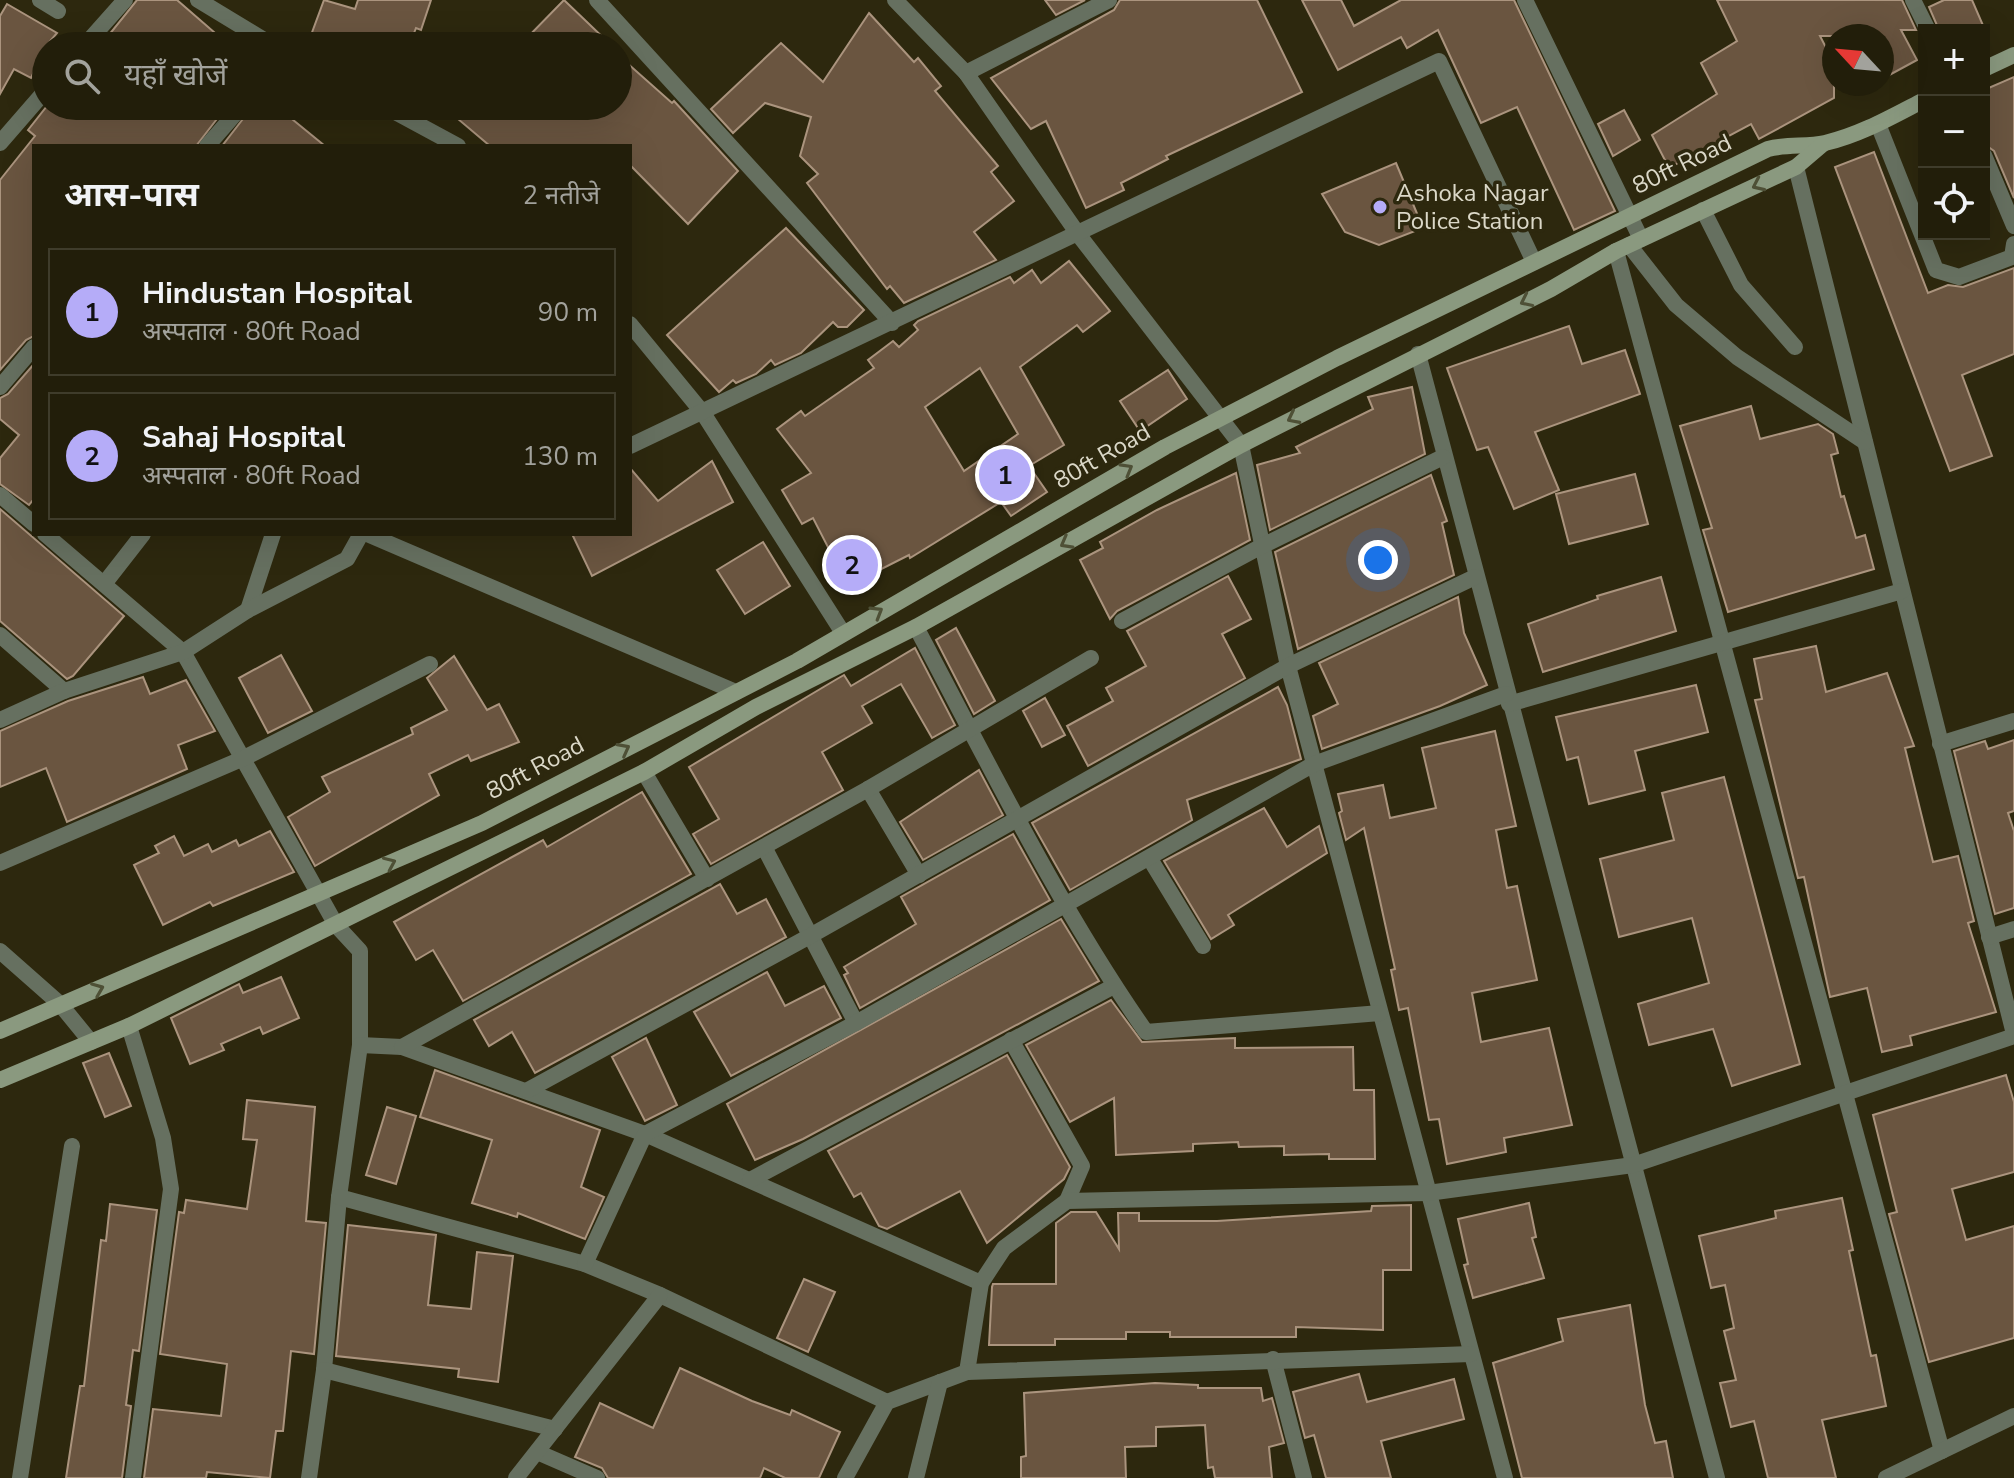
<!DOCTYPE html>
<html lang="hi">
<meta charset="utf-8">
<style>
body{margin:0;font-family:"Nunito Sans","Noto Sans Devanagari",sans-serif;background:#2e2b18;color:#f1f3f6}
.controls{position:absolute;right:24px;top:24px;display:grid;overflow:hidden;border-radius:0px;box-shadow:0 8px 32px #0002}
.controls button{width:72px;height:72px;display:grid;place-items:center;padding:0;border:0;border-bottom:2px solid #3f3c2b;background:#221e0a;color:#f1f3f6;font:40px sans-serif}
.compass{position:absolute;left:1822px;top:24px;width:72px;height:72px;border-radius:50%;background:#221e0a;box-shadow:0 8px 32px #0002;rotate:296deg}
.you{position:absolute;left:1378px;top:560px;width:28px;height:28px;margin:-20px;border:6px solid #fff;border-radius:50%;background:#1a73e8;box-shadow:0 0 0 12px #1a73e833}
.badge{display:grid;place-items:center;width:52px;height:52px;border-radius:50%;background:#b5acf8;color:#111;font-size:26px;font-weight:700}
.pin{position:absolute;translate:-50% -50%;border:4px solid #fff;box-shadow:0 2px 8px #0006}
.list{margin:0;padding:0;list-style:none}
h2{display:flex;justify-content:space-between;align-items:center;height:104px;margin:0;padding:0 32px;font-size:34px}
h2 small{font-size:26px;font-weight:400;color:#a2a29c}
.list li{display:grid;grid-template-columns:52px 1fr auto;gap:24px;align-items:center;box-sizing:border-box;height:128px;margin:0 16px 16px;padding:0 16px;border:2px solid #3f3c2b;border-radius:0px}
.list b{display:block;font-size:30px;white-space:nowrap}
.list p{margin:0;font-size:26px;white-space:nowrap;color:#a2a29c}
.list em{font-size:26px;font-style:normal;color:#a2a29c}
.icon{flex:none;width:44px;height:44px;fill:none;stroke:currentColor;stroke-width:2;stroke-linecap:round;stroke-linejoin:round}
.map{position:relative;flex:none;width:2014px;height:1478px;overflow:hidden}
.search{position:absolute;background:#221e0a;box-shadow:0 8px 32px #0002;left:32px;top:32px;width:600px;height:88px;display:flex;align-items:center;gap:20px;box-sizing:border-box;padding:0 28px;border-radius:44px;color:#a2a29c;font-size:30px}
.panel{position:absolute;background:#221e0a;box-shadow:0 8px 32px #0002;left:32px;top:144px;width:600px;height:392px;border-radius:0px}
.map>svg:first-child{display:block}
.building{fill:#6a5540;stroke:#ab947e;stroke-width:2;fill-rule:evenodd}
.lines{fill:none;stroke-linecap:round;stroke-linejoin:round}
.street{stroke:#667060;stroke-width:16}
.secondary{stroke:#8a997f;stroke-width:16}
.oneway{stroke:#4e5036}
.poi-dot{fill:#b5acf8;stroke:#2d280e;stroke-width:3}
.labels{text-anchor:middle;stroke-width:7;stroke-linejoin:round;paint-order:stroke}
.street-label{font-size:24px;fill:#dbd8c8;stroke:#2d280e}
.poi-label{font-size:24px;fill:#dbd8c8;stroke:#2d280e;text-anchor:start}
</style>
<div class="map">
<svg width="2014" height="1478" viewBox="0 0 2014 1478">
<rect width="100%" height="100%" fill="#2d280e"/>
<!-- building -->
<g class="building">
<path d="M 137,0 L 177,0 L 230,46 L 100,46 Z"/>
<path d="M 324,0 L 355,9 L 358,0 L 431,0 L 421,30 L 416,28 L 409,46 L 307,46 Z"/>
<path d="M 564,0 L 612,46 L 519,46 Z"/>
<path d="M 1045,0 L 1085,0 L 1056,15 Z"/>
<path d="M 1120,0 L 1257,0 L 1302,92 L 1166,156 L 1168,159 L 1121,183 L 1124,190 L 1086,208 L 1046,121 L 1031,129 L 991,78 L 1114,10 Z"/>
<path d="M 1302,0 L 1341,0 L 1354,26 L 1401,0 L 1514,0 L 1615,211 L 1574,230 L 1517,107 L 1481,123 L 1438,30 L 1407,48 L 1401,37 L 1338,70 Z"/>
<path d="M 1717,0 L 1902,0 L 1916,30 L 1901,30 L 1917,60 L 1882,79 L 1882,36 L 1820,36 L 1834,63 L 1834,98 L 1759,139 L 1751,124 L 1669,168 L 1652,135 L 1717,94 L 1701,63 L 1737,41 Z"/>
<path d="M 1944,0 L 1972,0 L 1985,30 L 1939,30 L 1929,7 Z"/>
<path d="M 7,4 L 57,33 L 46,46 L 31,78 L 14,69 L 0,94 L 0,16 Z"/>
<path d="M 869,13 L 914,62 L 918,58 L 941,86 L 935,91 L 998,166 L 991,172 L 1014,201 L 974,232 L 996,260 L 904,303 L 890,286 L 887,289 L 807,183 L 818,174 L 800,156 L 811,117 L 765,103 L 733,133 L 711,109 L 781,43 L 823,82 Z"/>
<path d="M 618,55 L 672,103 L 674,101 L 738,171 L 688,224 L 630,165 L 630,146 L 490,146 L 458,119 L 469,106 L 618,106 Z"/>
<path d="M 2014,77 L 2014,198 L 1994,151 L 1984,144 L 1984,90 Z"/>
<path d="M 47,106 L 227,106 L 196,146 L 34,146 L 34,336 L 26,340 L 0,370 L 0,180 L 35,136 L 28,130 Z"/>
<path d="M 253,106 L 276,106 L 325,146 L 222,146 Z"/>
<path d="M 1624,110 L 1640,140 L 1613,156 L 1598,124 Z"/>
<path d="M 1874,152 L 1928,293 L 1948,285 L 1963,287 L 2014,268 L 2014,354 L 1962,375 L 1992,456 L 1950,471 L 1835,167 Z"/>
<path d="M 1396,163 L 1423,228 L 1379,245 L 1345,232 L 1322,194 Z"/>
<path d="M 786,228 L 864,310 L 847,327 L 838,327 L 833,322 L 801,353 L 775,365 L 771,360 L 756,374 L 736,383 L 733,380 L 719,392 L 667,335 Z"/>
<path d="M 1069,261 L 1110,311 L 1083,332 L 1077,325 L 1020,367 L 1064,445 L 1029,466 L 1047,492 L 1011,516 L 1001,502 L 910,558 L 909,555 L 848,586 L 813,518 L 802,524 L 782,490 L 811,473 L 777,429 L 801,411 L 805,416 L 874,368 L 868,360 L 893,341 L 899,347 L 918,330 L 914,325 L 918,321 L 1010,277 L 1014,283 L 1032,270 L 1041,283 ZM 980,368 L 1018,434 L 964,471 L 925,407 Z"/>
<path d="M 1569,326 L 1582,364 L 1625,350 L 1640,394 L 1535,432 L 1559,490 L 1514,509 L 1488,447 L 1477,450 L 1447,368 Z"/>
<path d="M 34,364 L 34,499 L 29,505 L 0,484 L 0,458 L 19,435 L 0,419 L 0,398 L 8,394 Z"/>
<path d="M 1168,370 L 1187,399 L 1140,431 L 1120,401 Z"/>
<path d="M 1412,387 L 1425,454 L 1270,530 L 1257,465 L 1300,453 L 1296,447 L 1373,409 L 1368,397 Z"/>
<path d="M 1751,406 L 1760,439 L 1818,424 L 1833,434 L 1838,453 L 1831,455 L 1841,497 L 1844,496 L 1856,538 L 1865,535 L 1874,569 L 1728,612 L 1703,530 L 1712,528 L 1680,426 Z"/>
<path d="M 712,461 L 733,502 L 592,576 L 572,534 L 630,534 L 630,468 L 658,501 Z"/>
<path d="M 1236,473 L 1250,540 L 1117,611 L 1110,619 L 1080,560 L 1103,548 L 1100,542 L 1157,510 Z"/>
<path d="M 1635,474 L 1648,524 L 1569,544 L 1556,494 Z"/>
<path d="M 1431,475 L 1447,521 L 1442,523 L 1454,575 L 1298,649 L 1275,552 Z"/>
<path d="M 0,509 L 124,616 L 73,676 L 67,679 L 0,621 Z"/>
<path d="M 763,542 L 790,586 L 745,614 L 717,570 Z"/>
<path d="M 1228,576 L 1251,619 L 1222,634 L 1245,678 L 1088,766 L 1067,726 L 1113,701 L 1106,688 L 1146,666 L 1127,631 Z"/>
<path d="M 1661,577 L 1676,631 L 1543,672 L 1528,624 L 1598,599 L 1597,596 Z"/>
<path d="M 1458,597 L 1464,633 L 1487,685 L 1440,706 L 1322,749 L 1313,716 L 1338,704 L 1319,663 Z"/>
<path d="M 956,628 L 995,701 L 974,714 L 936,640 Z"/>
<path d="M 1816,646 L 1826,692 L 1887,673 L 1914,746 L 1905,748 L 1933,862 L 1958,856 L 1974,921 L 1968,923 L 1996,1012 L 1910,1036 L 1912,1045 L 1882,1052 L 1867,988 L 1830,997 L 1804,877 L 1798,878 L 1755,700 L 1762,699 L 1754,659 Z"/>
<path d="M 915,648 L 955,725 L 932,738 L 901,684 L 862,706 L 872,723 L 822,752 L 843,790 L 711,864 L 693,834 L 719,819 L 689,767 L 837,679 L 844,675 L 851,686 Z"/>
<path d="M 281,655 L 312,711 L 268,733 L 239,678 Z"/>
<path d="M 454,656 L 487,710 L 499,704 L 519,742 L 471,761 L 468,755 L 429,774 L 439,795 L 315,866 L 288,817 L 330,792 L 322,777 L 413,734 L 411,728 L 447,710 L 427,678 Z"/>
<path d="M 143,677 L 150,694 L 186,680 L 215,731 L 178,745 L 187,769 L 67,822 L 46,768 L 0,787 L 0,731 L 68,701 Z"/>
<path d="M 1696,685 L 1708,732 L 1635,751 L 1645,790 L 1589,804 L 1578,757 L 1567,760 L 1556,717 Z"/>
<path d="M 1278,687 L 1287,705 L 1301,759 L 1187,800 L 1192,820 L 1070,890 L 1032,823 Z"/>
<path d="M 1045,698 L 1065,735 L 1042,747 L 1023,711 Z"/>
<path d="M 1495,731 L 1516,826 L 1496,830 L 1507,888 L 1517,886 L 1537,980 L 1472,993 L 1481,1042 L 1549,1028 L 1572,1125 L 1504,1138 L 1506,1152 L 1447,1164 L 1439,1119 L 1429,1120 L 1408,1008 L 1399,1010 L 1391,970 L 1395,969 L 1364,828 L 1346,840 L 1339,813 L 1342,811 L 1338,794 L 1383,785 L 1390,818 L 1436,808 L 1422,748 Z"/>
<path d="M 2014,740 L 2014,811 L 2008,813 L 2014,831 L 2014,908 L 1995,914 L 1954,751 L 1985,741 L 1988,749 Z"/>
<path d="M 979,770 L 1003,815 L 923,860 L 900,822 Z"/>
<path d="M 1724,777 L 1800,1064 L 1732,1086 L 1713,1029 L 1649,1045 L 1638,1004 L 1709,983 L 1692,918 L 1619,937 L 1600,859 L 1674,840 L 1662,793 Z"/>
<path d="M 642,792 L 691,874 L 463,1001 L 433,950 L 416,960 L 394,922 L 543,840 L 547,847 Z"/>
<path d="M 1264,808 L 1287,847 L 1319,826 L 1327,853 L 1228,915 L 1234,925 L 1211,939 L 1164,861 Z"/>
<path d="M 270,831 L 294,872 L 213,906 L 210,902 L 163,925 L 134,865 L 159,853 L 155,846 L 174,836 L 184,856 L 208,844 L 212,852 L 236,840 L 239,846 Z"/>
<path d="M 1013,834 L 1050,900 L 860,1008 L 844,975 L 848,973 L 844,967 L 916,924 L 901,897 Z"/>
<path d="M 720,884 L 737,914 L 766,899 L 786,937 L 535,1073 L 512,1032 L 489,1046 L 474,1020 Z"/>
<path d="M 1061,919 L 1099,981 L 803,1139 L 755,1160 L 727,1104 Z"/>
<path d="M 767,972 L 785,1006 L 824,986 L 841,1018 L 731,1076 L 694,1012 Z"/>
<path d="M 281,977 L 299,1018 L 263,1034 L 260,1027 L 221,1044 L 224,1050 L 190,1064 L 171,1018 L 239,984 L 243,993 Z"/>
<path d="M 1111,1000 L 1142,1042 L 1235,1038 L 1235,1048 L 1353,1047 L 1354,1090 L 1374,1090 L 1375,1159 L 1329,1159 L 1329,1154 L 1284,1155 L 1284,1146 L 1239,1147 L 1238,1142 L 1193,1144 L 1193,1151 L 1116,1155 L 1114,1098 L 1070,1122 L 1026,1045 Z"/>
<path d="M 646,1038 L 677,1105 L 645,1121 L 612,1057 Z"/>
<path d="M 109,1053 L 131,1106 L 105,1117 L 83,1063 Z"/>
<path d="M 1007,1055 L 1070,1167 L 1064,1179 L 987,1243 L 960,1191 L 887,1229 L 879,1226 L 861,1193 L 854,1197 L 828,1151 Z"/>
<path d="M 435,1070 L 600,1130 L 581,1187 L 604,1197 L 585,1239 L 518,1213 L 517,1217 L 472,1203 L 492,1140 L 420,1117 Z"/>
<path d="M 2006,1075 L 2014,1102 L 2014,1172 L 1952,1189 L 1966,1240 L 2014,1226 L 2014,1338 L 1929,1362 L 1889,1214 L 1897,1212 L 1873,1115 Z"/>
<path d="M 247,1100 L 315,1107 L 306,1221 L 326,1223 L 314,1354 L 291,1351 L 283,1431 L 276,1431 L 270,1478 L 207,1472 L 206,1478 L 144,1478 L 153,1409 L 221,1416 L 227,1364 L 160,1354 L 179,1212 L 184,1213 L 186,1200 L 247,1209 L 257,1140 L 243,1139 Z"/>
<path d="M 387,1107 L 416,1116 L 396,1184 L 366,1175 Z"/>
<path d="M 1842,1198 L 1853,1250 L 1849,1251 L 1871,1356 L 1876,1355 L 1886,1406 L 1822,1420 L 1836,1478 L 1768,1478 L 1754,1421 L 1731,1427 L 1720,1383 L 1736,1380 L 1724,1331 L 1734,1328 L 1725,1285 L 1711,1288 L 1699,1236 L 1776,1218 L 1775,1211 Z"/>
<path d="M 1529,1203 L 1536,1237 L 1532,1238 L 1544,1278 L 1473,1298 L 1464,1265 L 1468,1264 L 1458,1219 Z"/>
<path d="M 110,1204 L 157,1210 L 139,1351 L 133,1350 L 126,1405 L 131,1406 L 122,1478 L 66,1478 L 80,1386 L 84,1386 L 101,1240 L 106,1241 Z"/>
<path d="M 1411,1205 L 1411,1270 L 1383,1270 L 1383,1330 L 1296,1327 L 1296,1337 L 1170,1337 L 1170,1332 L 1126,1332 L 1126,1339 L 1055,1339 L 1055,1345 L 989,1345 L 992,1287 L 993,1284 L 1056,1284 L 1056,1223 L 1071,1212 L 1096,1212 L 1119,1249 L 1118,1213 L 1139,1213 L 1139,1221 L 1217,1221 L 1371,1211 L 1372,1206 Z"/>
<path d="M 348,1225 L 436,1235 L 428,1305 L 471,1309 L 477,1252 L 513,1256 L 498,1382 L 458,1377 L 459,1369 L 336,1356 Z"/>
<path d="M 804,1279 L 835,1292 L 808,1352 L 777,1338 Z"/>
<path d="M 1630,1305 L 1645,1405 L 1655,1443 L 1666,1441 L 1673,1478 L 1522,1478 L 1493,1363 L 1563,1341 L 1558,1319 Z"/>
<path d="M 680,1368 L 752,1401 L 790,1415 L 792,1410 L 840,1432 L 819,1478 L 785,1478 L 764,1468 L 760,1478 L 608,1478 L 602,1468 L 575,1457 L 600,1403 L 653,1428 Z"/>
<path d="M 1359,1374 L 1367,1402 L 1454,1379 L 1464,1419 L 1381,1441 L 1391,1478 L 1326,1478 L 1314,1435 L 1305,1438 L 1293,1392 Z"/>
<path d="M 1155,1383 L 1198,1385 L 1198,1388 L 1261,1388 L 1263,1401 L 1272,1398 L 1284,1443 L 1269,1447 L 1272,1478 L 1215,1478 L 1213,1467 L 1208,1468 L 1205,1425 L 1156,1427 L 1156,1446 L 1125,1447 L 1126,1478 L 1021,1478 L 1021,1457 L 1026,1456 L 1024,1393 Z"/>
</g>
<g class="lines">
<!-- street -->
<g class="street">
<path d="M 40,0 L 58,11"/>
<path d="M 198,0 L 274,46"/>
<path d="M 597,0 L 892,323"/>
<path d="M 895,0 L 966,73 L 1078,234 L 1241,445 L 1288,666 L 1505,1478"/>
<path d="M 1525,0 L 1641,239"/>
<path d="M 1913,0 L 1928,30"/>
<path d="M 84,46 L 125,0"/>
<path d="M 966,73 L 1109,0"/>
<path d="M 384,106 L 458,146"/>
<path d="M 1878,124 L 1936,270 L 1959,277 L 2012,257 L 2014,244"/>
<path d="M 0,143 L 46,90"/>
<path d="M 207,146 L 242,106"/>
<path d="M 1984,155 L 2014,226"/>
<path d="M 1796,167 L 2014,1034"/>
<path d="M 1703,210 L 1741,285 L 1795,347"/>
<path d="M 1629,245 L 1676,305 L 1737,357 L 1865,442"/>
<path d="M 1616,251 L 1942,1451"/>
<path d="M 630,324 L 703,413 L 843,633"/>
<path d="M 1418,354 L 1717,1478"/>
<path d="M 0,387 L 34,347"/>
<path d="M 630,446 L 1439,61 L 1534,262"/>
<path d="M 0,495 L 34,524"/>
<path d="M 45,534 L 183,652 L 336,925 L 360,951 L 360,1045 L 339,1197 L 324,1370 L 309,1478"/>
<path d="M 367,534 L 736,692"/>
<path d="M 104,584 L 143,534"/>
<path d="M 248,610 L 273,534"/>
<path d="M 1122,621 L 1260,547 L 1443,457"/>
<path d="M 916,627 C 989,764 1058,906 1146,1032 L 1380,1013"/>
<path d="M 0,635 L 64,691"/>
<path d="M 1509,704 L 1902,591"/>
<path d="M 0,720 L 64,691 L 183,652 L 248,610 L 347,559 L 361,534"/>
<path d="M 1940,744 L 2014,721"/>
<path d="M 644,772 L 707,879"/>
<path d="M 868,789 L 919,875"/>
<path d="M 764,847 L 856,1023"/>
<path d="M 1150,859 L 1203,946"/>
<path d="M 0,863 L 244,758 L 430,664"/>
<path d="M 1989,937 L 2014,929"/>
<path d="M 0,951 L 60,1004 L 91,1042"/>
<path d="M 129,1026 L 163,1138 L 171,1189 L 133,1478"/>
<path d="M 1011,1040 L 1082,1166 L 1067,1201"/>
<path d="M 360,1045 L 402,1047 L 645,1134 L 981,1283"/>
<path d="M 402,1047 L 868,789 L 1091,658"/>
<path d="M 528,1090 L 810,936 L 1288,666 L 1475,577"/>
<path d="M 750,1180 L 1114,986"/>
<path d="M 339,1197 L 585,1264 L 660,1295 L 887,1402"/>
<path d="M 585,1264 L 645,1134 L 856,1023 L 1314,764 L 1506,694"/>
<path d="M 1273,1359 L 1304,1478"/>
<path d="M 324,1370 L 555,1429"/>
<path d="M 967,1372 L 981,1283 L 1004,1248 L 1067,1201 L 1428,1193 L 1633,1165 L 2014,1036"/>
<path d="M 537,1452 L 597,1478"/>
<path d="M 20,1478 L 72,1146"/>
<path d="M 516,1478 L 660,1295"/>
<path d="M 845,1478 L 887,1402 L 967,1372 L 1471,1354"/>
<path d="M 916,1478 L 940,1382"/>
<path d="M 1886,1478 L 2014,1416"/>
</g>
<!-- secondary -->
<g class="secondary">
<path d="M 1984,69 L 2014,55"/>
<path d="M 0,1031 L 482,823 L 797,661 L 1165,447 L 1337,358 L 1768,149 C 1787,144 1807,147 1825,143 C 1860,135 1893,116 1924,100"/>
<path d="M 0,1080 L 129,1026 L 644,772 L 756,707 L 916,627 L 1241,445 L 1551,289 L 1616,251 L 1796,167 L 1823,144"/>
</g>
</g>
<!-- one-way arrows -->
<defs><path id="oneway-chevron" d="M-2-3.5L2.5 0L-2 3.5" fill="none" stroke-width="1.6" stroke-linecap="round" stroke-linejoin="round" transform="scale(2)"/></defs>
<g class="oneway">
<use href="#oneway-chevron" transform="translate(1758 185) rotate(155)"/>
<use href="#oneway-chevron" transform="translate(1526 301) rotate(154)"/>
<use href="#oneway-chevron" transform="translate(1293 418) rotate(153)"/>
<use href="#oneway-chevron" transform="translate(1127 469) rotate(-30)"/>
<use href="#oneway-chevron" transform="translate(1066 543) rotate(151)"/>
<use href="#oneway-chevron" transform="translate(877 612) rotate(-31)"/>
<use href="#oneway-chevron" transform="translate(624 749) rotate(-28)"/>
<use href="#oneway-chevron" transform="translate(390 863) rotate(-24)"/>
<use href="#oneway-chevron" transform="translate(98 989) rotate(-22)"/>
</g>
<!-- markers -->
<circle class="poi-dot" cx="1380" cy="207" r="8"/>
<g class="labels">
<!-- street labels -->
<g class="street-label">
<text transform="translate(1682 164) rotate(-26)" y="8">80ft Road</text>
<text transform="translate(1102 456) rotate(-30)" y="8">80ft Road</text>
<text transform="translate(535 768) rotate(-28)" y="8">80ft Road</text>
</g>
<!-- poi labels -->
<g class="poi-label">
<text x="1396" y="201">Ashoka Nagar<tspan x="1396" dy="28">Police Station</tspan></text>
</g>
</g>
</svg>
<div class="controls">
<button>+</button>
<button>−</button>
<button><svg class="icon" aria-label="locate" viewBox="0 0 24 24"><circle cx="12" cy="12" r="6"/><path d="M12 2v4M12 18v4M2 12h4M18 12h4"/></svg></button>
</div>
<svg class="compass" viewBox="-18 -18 36 36"><path d="M0-13l5 13h-10z" fill="#e53935"/><path d="M0 13l5-13h-10z" fill="#a2a29c"/></svg>
<div class="you"></div>
<div class="pin badge" style="left:1005px;top:475px">1</div>
<div class="pin badge" style="left:852px;top:565px">2</div>
<div class="search"><svg class="icon" aria-label="search" viewBox="0 0 24 24"><circle cx="10" cy="10" r="6"/><path d="M15 15l6 6"/></svg>यहाँ खोजें</div>
<section class="panel">
<h2>आस-पास<small>2 नतीजे</small></h2>
<ul class="list">
<li><span class="badge">1</span><div><b>Hindustan Hospital</b><p>अस्पताल · 80ft Road</p></div><em>90 m</em></li>
<li><span class="badge">2</span><div><b>Sahaj Hospital</b><p>अस्पताल · 80ft Road</p></div><em>130 m</em></li>
</ul>
</section>
</div>
